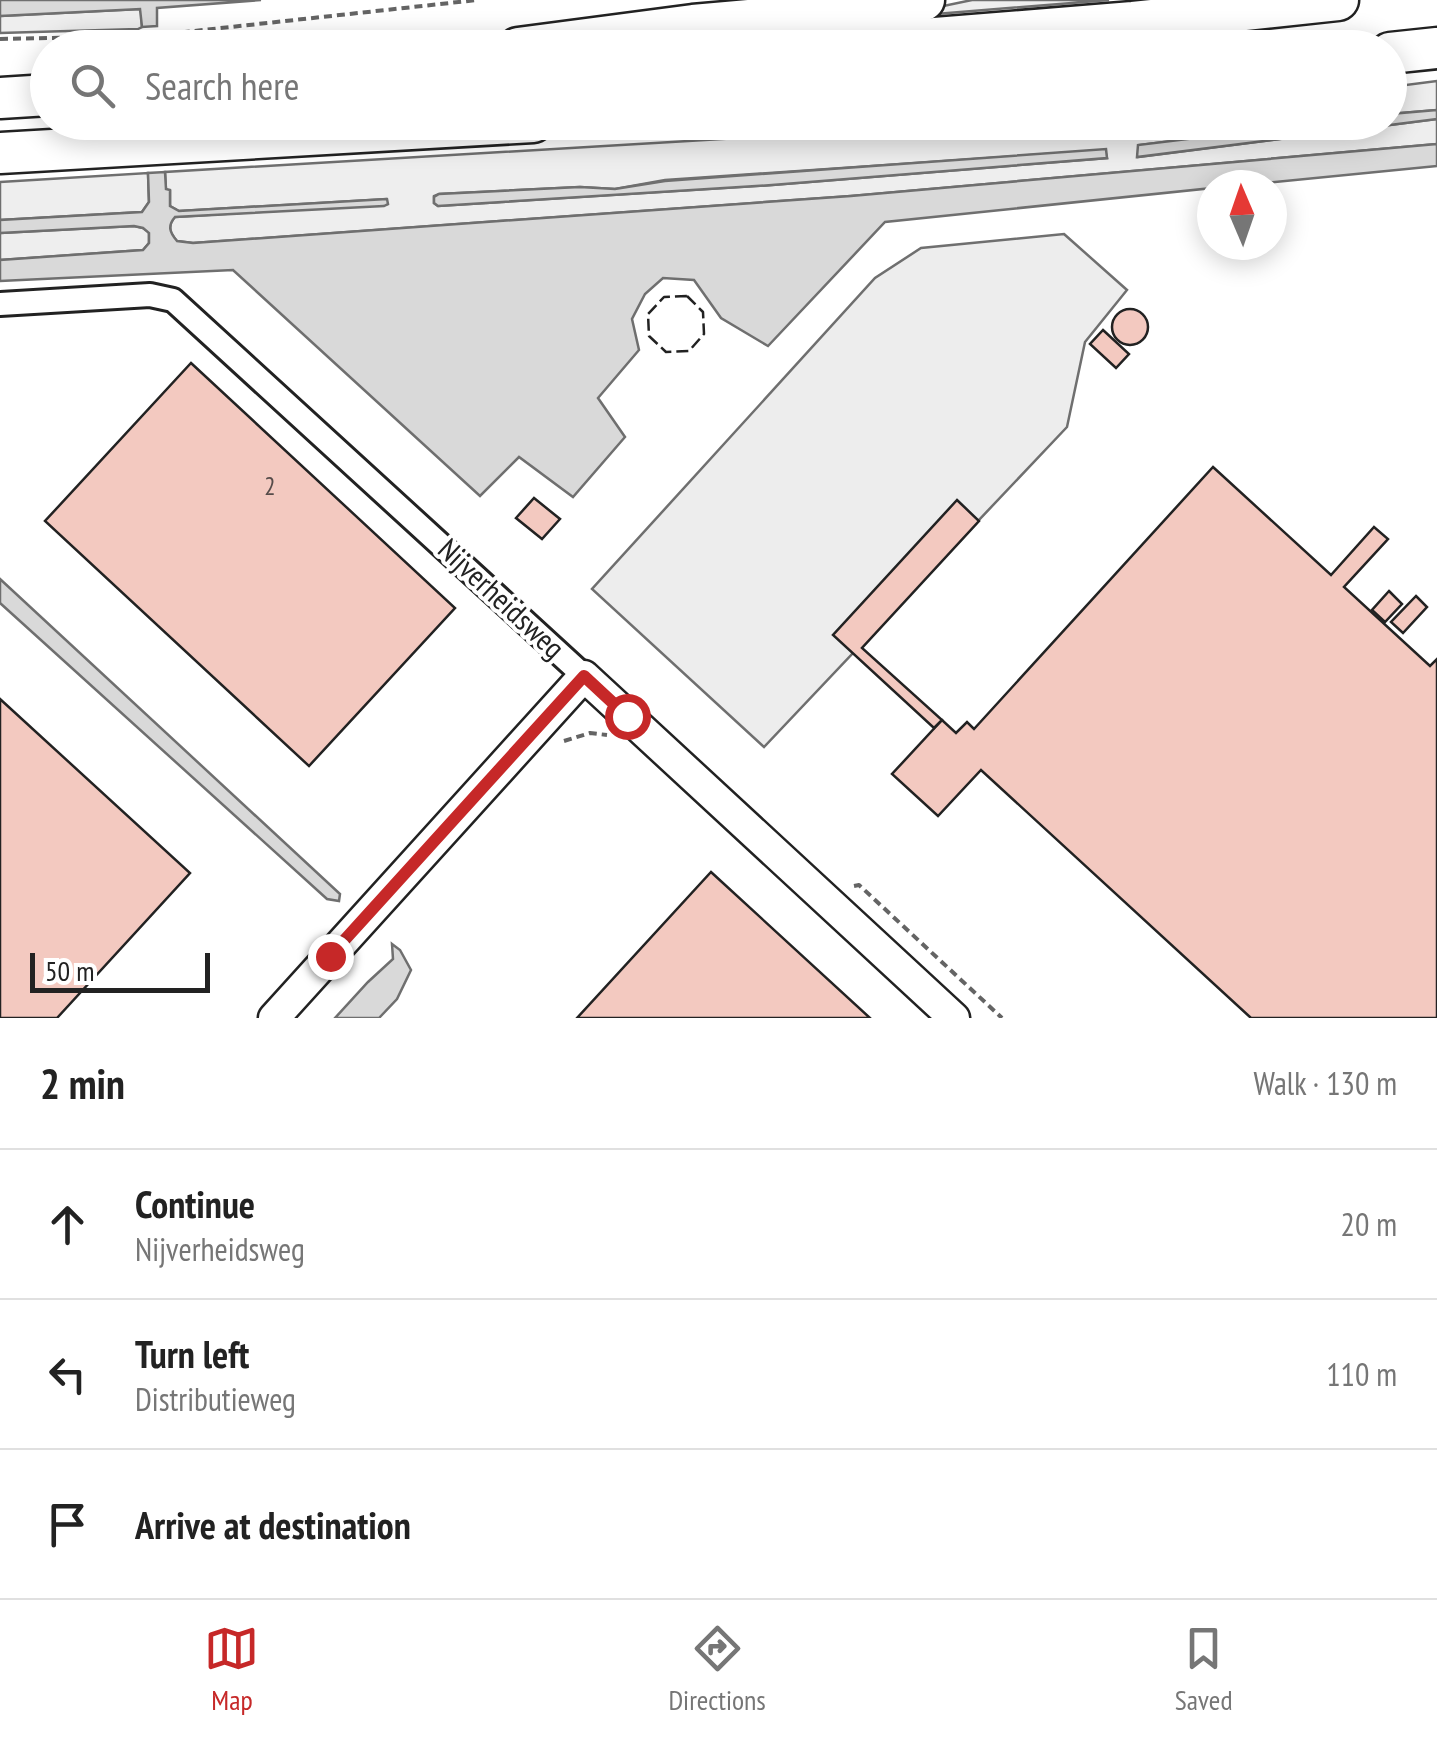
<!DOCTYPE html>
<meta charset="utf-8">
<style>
body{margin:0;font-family:"PT Sans Narrow",sans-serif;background:#f2f2f2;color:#222}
.compass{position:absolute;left:1197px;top:170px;width:90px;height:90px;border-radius:50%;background:#fff;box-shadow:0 5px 25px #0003;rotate:358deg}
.scale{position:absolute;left:30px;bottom:25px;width:180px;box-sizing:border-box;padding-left:10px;border:5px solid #222;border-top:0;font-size:28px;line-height:35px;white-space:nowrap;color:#222;-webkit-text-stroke:8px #fff;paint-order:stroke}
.stop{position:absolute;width:30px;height:30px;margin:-22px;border:8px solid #c62828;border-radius:50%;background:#fff}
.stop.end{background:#c62828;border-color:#fff;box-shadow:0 2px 10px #0008}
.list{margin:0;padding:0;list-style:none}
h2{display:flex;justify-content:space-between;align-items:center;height:130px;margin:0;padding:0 40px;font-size:42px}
h2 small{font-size:32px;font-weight:400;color:#767676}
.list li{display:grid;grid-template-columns:65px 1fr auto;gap:30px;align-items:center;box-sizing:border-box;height:150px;padding:0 40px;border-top:2px solid #e0e0e0}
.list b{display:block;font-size:38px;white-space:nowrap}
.list p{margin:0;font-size:32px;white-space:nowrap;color:#767676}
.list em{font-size:32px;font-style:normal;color:#767676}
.icon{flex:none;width:55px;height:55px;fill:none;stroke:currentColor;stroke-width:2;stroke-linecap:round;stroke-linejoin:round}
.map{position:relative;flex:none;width:1437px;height:1018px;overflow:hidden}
.search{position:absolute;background:#fff;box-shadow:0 5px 25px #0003;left:30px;right:30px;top:30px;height:110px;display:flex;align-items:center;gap:25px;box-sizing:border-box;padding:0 35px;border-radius:55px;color:#767676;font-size:38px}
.sheet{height:580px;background:#fff}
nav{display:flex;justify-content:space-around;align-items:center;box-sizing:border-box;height:140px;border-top:2px solid #e0e0e0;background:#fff;font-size:28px;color:#767676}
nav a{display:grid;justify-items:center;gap:5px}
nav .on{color:#c62828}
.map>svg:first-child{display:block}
.green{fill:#eee;stroke:#6f6f6f;stroke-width:2.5;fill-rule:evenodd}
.parking{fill:#ededed;stroke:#6f6f6f;stroke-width:2.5}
.water{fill:#d9d9d9;stroke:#6f6f6f;stroke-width:2.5}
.building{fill:#f3c9c0;stroke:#222;stroke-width:2.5}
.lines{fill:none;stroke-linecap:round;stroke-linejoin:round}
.street-casing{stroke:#222;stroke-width:28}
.secondary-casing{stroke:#222;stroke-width:35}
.highway-casing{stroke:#222;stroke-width:45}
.path{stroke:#646464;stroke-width:4;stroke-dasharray:8 5;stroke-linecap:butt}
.street{stroke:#fff;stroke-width:22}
.secondary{stroke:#fff;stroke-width:30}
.highway{stroke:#fff;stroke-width:40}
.fence{stroke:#222;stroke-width:2.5;stroke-dasharray:12 5;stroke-linecap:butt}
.route{stroke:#c62828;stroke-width:12}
.labels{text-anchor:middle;stroke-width:8;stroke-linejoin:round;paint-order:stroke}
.number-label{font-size:25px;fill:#564c4a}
.street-label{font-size:30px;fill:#222;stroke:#fff}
</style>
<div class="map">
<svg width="1437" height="1018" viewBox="0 0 1437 1018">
<rect width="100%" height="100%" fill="#fff"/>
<!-- green -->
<g class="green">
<path d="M 972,0 L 1109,0 L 899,17 L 900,15 Z"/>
<path d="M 141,9 L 142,27 L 138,29 L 0,33 L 0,16 Z"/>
<path d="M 1437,81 L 1437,110 L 1390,114 L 1390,87 Z"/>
<path d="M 1437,119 L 1437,144 L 851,196 L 193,243 L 177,241 C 170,233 167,226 175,217 L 387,204 L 386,199 L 179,211 L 170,206 L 170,191 L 166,190 L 165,172 L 858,131 L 955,123 L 1320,123 L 1139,145 L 1138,157 ZM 1105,150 L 1107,158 L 772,185 L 438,206 L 434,203 L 434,196 L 439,194 L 580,187 L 615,189 L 665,180 Z"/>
<path d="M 148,173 L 149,202 L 142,212 L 0,220 L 0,182 Z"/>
<path d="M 134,226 L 143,228 L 149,232 L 149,243 L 143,250 L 0,260 L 0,233 Z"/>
</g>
<!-- parking -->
<path class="parking" d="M 1064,234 L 1127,290 L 1085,342 L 1067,427 L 764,747 L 592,589 L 875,278 L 921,248 Z"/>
<!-- water -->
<g class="water">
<path d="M 0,0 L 261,0 L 157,8 L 157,26 L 142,27 L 140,9 L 0,16 Z"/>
<path d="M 1437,110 L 1437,119 L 1137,157 L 1138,145 L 1320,123 L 1390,122 L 1390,114 Z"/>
<path d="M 1437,144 L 1437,166 L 1246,185 L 1212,185 L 1212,188 L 885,222 L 768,346 L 721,318 L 694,280 L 663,278 L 645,294 L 632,319 L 639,350 L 598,398 L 625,437 L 573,497 L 519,457 L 480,496 L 233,270 L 0,281 L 0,260 L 143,250 L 149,243 L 149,233 L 143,228 L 134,226 L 0,233 L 0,220 L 142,212 L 149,202 L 148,173 L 165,172 L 166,189 L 170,190 L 170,206 L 179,211 L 387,199 L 388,204 L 384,206 L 175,217 C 167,226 170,233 177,241 L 193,243 L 851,196 Z"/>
<path d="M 1106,149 L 1107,158 L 772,185 L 438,206 L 434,203 L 434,197 L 439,194 L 580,187 L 615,189 L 665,181 Z"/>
<path d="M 0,579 L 340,894 L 339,901 L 327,899 L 0,603 Z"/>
<path d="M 392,944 L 400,950 L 411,970 L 397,999 L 379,1018 L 335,1018 L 368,982 L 393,959 Z"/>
</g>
<!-- building -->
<g class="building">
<circle cx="1130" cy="327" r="18"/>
<path d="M 1103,330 L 1129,354 L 1116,368 L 1090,344 Z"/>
<path d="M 191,363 L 455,608 L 309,766 L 45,521 Z"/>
<path d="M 1213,467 L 1331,575 L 1374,527 L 1388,539 L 1344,587 L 1430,666 L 1437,659 L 1437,1018 L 1251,1018 L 981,770 L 938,816 L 892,774 L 942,720 L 956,733 L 967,722 L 974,729 Z"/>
<path d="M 534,498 L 560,519 L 542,539 L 516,518 Z"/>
<path d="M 957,500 L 979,521 L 862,648 L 942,720 L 934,728 L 833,635 Z"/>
<path d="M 1389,591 L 1402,604 L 1385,622 L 1372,610 Z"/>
<path d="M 1416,596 L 1427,607 L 1403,633 L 1391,622 Z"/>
<path d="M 0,699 L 190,873 L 57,1018 L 0,1018 Z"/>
<path d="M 711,872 L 870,1018 L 577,1018 Z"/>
</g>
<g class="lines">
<defs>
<path id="street" d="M 0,304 L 150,295 L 173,300 L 584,676"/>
<path id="secondary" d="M 274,1018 L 584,676 L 954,1018"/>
<g id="highway">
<path d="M 518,48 L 693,25 L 793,16 L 924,0"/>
<path d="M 811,48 L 1133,22 L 1338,0"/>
<path d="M 1390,53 L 1437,48"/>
<path d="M 0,98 L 48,95"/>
<path d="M 0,153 L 533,122"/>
</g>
</defs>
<!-- street casing -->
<use href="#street" class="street-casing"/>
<!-- secondary casing -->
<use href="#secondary" class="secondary-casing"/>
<!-- highway casing -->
<use href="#highway" class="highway-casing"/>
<!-- path -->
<g class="path">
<path d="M 0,39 L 140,36 L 185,32 L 477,0"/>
<path d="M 564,741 L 590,733 L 607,735"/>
<path d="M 854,886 L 859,885 L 1002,1018"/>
</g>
<!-- street -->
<use href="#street" class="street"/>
<!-- secondary -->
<use href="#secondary" class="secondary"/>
<!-- highway -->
<use href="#highway" class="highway"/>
<!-- fence -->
<path class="fence" d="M 687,296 L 703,312 L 704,334 L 689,351 L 666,352 L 649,336 L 648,314 L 664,297 Z"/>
</g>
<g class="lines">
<!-- route -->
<path class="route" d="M 330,956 L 584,676 L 627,716"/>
</g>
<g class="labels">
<!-- number labels -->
<g class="number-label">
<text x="270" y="495">2</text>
</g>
<!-- street labels -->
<g class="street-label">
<text transform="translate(501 599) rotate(43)" y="10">Nijverheidsweg</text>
</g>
</g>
</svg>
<svg class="compass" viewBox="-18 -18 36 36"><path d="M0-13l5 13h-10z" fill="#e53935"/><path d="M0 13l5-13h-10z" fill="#767676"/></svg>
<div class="scale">50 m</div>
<div class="stop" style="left:627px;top:716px"></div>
<div class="stop end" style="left:330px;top:956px"></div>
<div class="search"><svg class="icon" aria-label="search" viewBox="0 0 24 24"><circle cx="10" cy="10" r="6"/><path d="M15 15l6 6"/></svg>Search here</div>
</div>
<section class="sheet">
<h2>2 min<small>Walk · 130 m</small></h2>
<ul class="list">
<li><svg class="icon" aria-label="ahead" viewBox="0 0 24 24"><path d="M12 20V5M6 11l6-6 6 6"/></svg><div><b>Continue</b><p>Nijverheidsweg</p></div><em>20 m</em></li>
<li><svg class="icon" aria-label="left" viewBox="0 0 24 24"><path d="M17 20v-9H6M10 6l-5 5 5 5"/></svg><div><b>Turn left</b><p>Distributieweg</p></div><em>110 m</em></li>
<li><svg class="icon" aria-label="arrive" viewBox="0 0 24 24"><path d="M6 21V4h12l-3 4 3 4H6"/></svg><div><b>Arrive at destination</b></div></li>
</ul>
</section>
<nav>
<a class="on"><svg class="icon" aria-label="map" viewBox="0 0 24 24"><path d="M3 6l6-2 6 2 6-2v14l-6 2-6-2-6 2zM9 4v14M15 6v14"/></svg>Map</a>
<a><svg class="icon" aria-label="directions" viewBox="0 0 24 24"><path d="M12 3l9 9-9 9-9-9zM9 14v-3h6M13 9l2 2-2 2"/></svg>Directions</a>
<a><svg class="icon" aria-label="saved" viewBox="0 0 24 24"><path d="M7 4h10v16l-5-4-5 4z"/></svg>Saved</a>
</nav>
